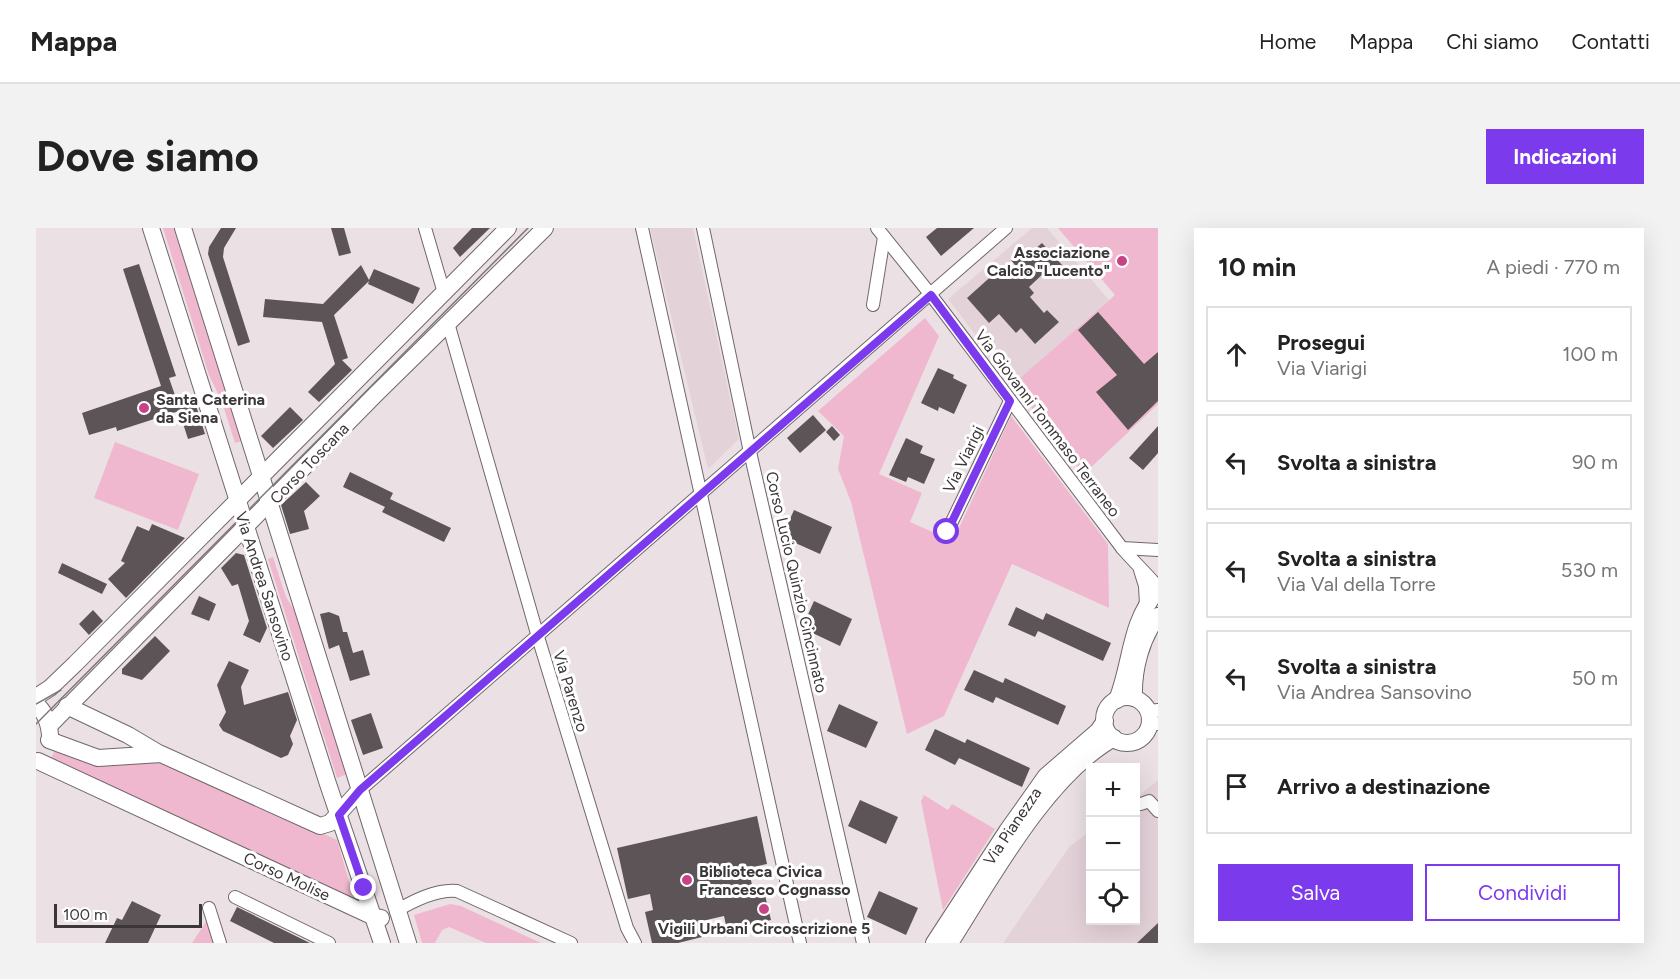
<!DOCTYPE html>
<html lang="it">
<meta charset="utf-8">
<style>
body{margin:0;font-family:Figtree,sans-serif;background:#f2f2f2;color:#222}
.controls{position:absolute;right:18px;bottom:18px;display:grid;overflow:hidden;border-radius:0px;box-shadow:0 6px 24px #0002}
.controls button{width:54px;height:54px;display:grid;place-items:center;padding:0;border:0;border-bottom:2px solid #e0e0e0;background:#fff;color:#222;font:30px sans-serif}
.scale{position:absolute;left:18px;bottom:15px;width:148px;box-sizing:border-box;padding-left:6px;border:3px solid #3b3738;border-top:0;font-size:16px;line-height:21px;white-space:nowrap;color:#3b3738;-webkit-text-stroke:4px #fff;paint-order:stroke}
.stop{position:absolute;width:18px;height:18px;margin:-14px;border:4px solid #7c3aed;border-radius:50%;background:#fff}
.stop.end{background:#7c3aed;border-color:#fff;box-shadow:0 2px 6px #0008}
.list{margin:0;padding:0;list-style:none}
h2{display:flex;justify-content:space-between;align-items:center;height:78px;margin:0;padding:0 24px;font-size:26px}
h2 small{font-size:20px;font-weight:400;color:#767676}
.list li{display:grid;grid-template-columns:39px 1fr auto;gap:18px;align-items:center;box-sizing:border-box;height:96px;margin:0 12px 12px;padding:0 12px;border:2px solid #e0e0e0;border-radius:0px}
.list b{display:block;font-size:22px;white-space:nowrap}
.list p{margin:0;font-size:20px;white-space:nowrap;color:#767676}
.list em{font-size:20px;font-style:normal;color:#767676}
.actions{display:flex;gap:12px;padding:18px 24px}
.actions a{flex:1;padding:14px 0;border:2px solid #7c3aed;border-radius:0px;text-align:center;font-size:21px;color:#7c3aed}
.actions .main{background:#7c3aed;color:#fff}
.icon{flex:none;width:33px;height:33px;fill:none;stroke:currentColor;stroke-width:2;stroke-linecap:round;stroke-linejoin:round}
.map{position:relative;flex:none;width:1122px;height:715px;overflow:hidden;border-radius:0px}
header{display:flex;align-items:center;gap:36px;box-sizing:border-box;height:84px;padding:0 30px;background:#fff;border-bottom:2px solid #e0e0e0}
header strong{font-size:28px}
nav{display:flex;gap:33px;margin-inline-start:auto;font-size:21px}
.intro{display:flex;align-items:center;justify-content:space-between;box-sizing:border-box;height:144px;padding:0 36px}
h1{margin:0;font-size:42px}
.button{padding:15px 27px;border-radius:0px;background:#7c3aed;color:#fff;font-size:21px;font-weight:700}
main{display:flex;gap:36px;padding:0 36px}
aside{flex:1;background:#fff;border-radius:0px;box-shadow:0 6px 24px #0002}
.map>svg:first-child{display:block}
.built{fill:#e4d2d9}
.green{fill:#f0b8ce}
.building{fill:#5c5457}
.lines{fill:none;stroke-linecap:round;stroke-linejoin:round}
.street-casing{stroke:#70676a;stroke-width:14}
.secondary-casing{stroke:#70676a;stroke-width:18}
.street{stroke:#fff;stroke-width:12}
.secondary{stroke:#fff;stroke-width:16}
.tram{stroke:#7d7779;stroke-width:1.5}
.route{stroke:#7c3aed;stroke-width:8}
.poi-dot{fill:#c84386;stroke:#fff;stroke-width:2}
.labels{text-anchor:middle;stroke-width:6;stroke-linejoin:round;paint-order:stroke}
.poi-label{font-size:16px;font-weight:bold;fill:#3b3738;stroke:#fff;text-anchor:start}
.street-label{font-size:16px;fill:#3b3738;stroke:#fff}
</style>
<header>
<strong>Mappa</strong>
<nav><a>Home</a><a>Mappa</a><a>Chi siamo</a><a>Contatti</a></nav>
</header>
<div class="intro"><h1>Dove siamo</h1><a class="button">Indicazioni</a></div>
<main>
<div class="map">
<svg width="1122" height="715" viewBox="0 0 1122 715">
<rect width="100%" height="100%" fill="#ebe1e5"/>
<!-- built -->
<g class="built">
<path d="M 614,0 L 657,0 L 703,211 L 672,241 Z"/>
<path d="M 996,0 L 1011,0 L 1073,72 L 977,156 L 912,71 Z"/>
<path d="M 1122,552 L 1122,715 L 967,715 L 1033,619 L 1054,603 L 1054,692 L 1100,692 L 1100,570 Z"/>
</g>
<!-- green -->
<g class="green">
<path d="M 127,0 L 138,0 L 206,213 L 199,215 L 186,174 L 173,147 Z"/>
<path d="M 1022,0 L 1122,0 L 1122,176 L 1047,247 L 977,156 L 1079,67 Z"/>
<path d="M 889,90 L 903,108 L 843,246 L 886,265 L 874,294 L 917,313 L 975,188 L 1072,316 L 1073,380 L 976,336 L 908,488 L 871,506 L 815,274 L 802,241 L 808,208 L 782,183 Z"/>
<path d="M 79,214 L 163,246 L 142,302 L 58,270 Z"/>
<path d="M 237,329 L 250,369 L 261,387 L 312,546 L 301,550 L 232,331 Z"/>
<path d="M 19,522 L 123,530 L 301,612 L 319,673 L 14,532 Z"/>
<path d="M 888,567 L 912,582 L 916,576 L 959,601 L 907,682 L 885,573 Z"/>
<path d="M 414,676 L 425,678 L 505,715 L 450,715 L 413,699 L 406,702 L 399,715 L 386,715 L 378,687 Z"/>
<path d="M 171,692 L 178,715 L 156,715 Z"/>
</g>
<!-- building -->
<g class="building">
<path d="M 185,0 L 200,0 L 188,20 L 187,29 L 214,114 L 202,118 L 172,26 L 173,19 Z"/>
<path d="M 295,0 L 308,0 L 315,25 L 303,28 Z"/>
<path d="M 436,0 L 454,0 L 424,29 L 417,20 Z"/>
<path d="M 901,0 L 938,0 L 905,28 L 890,9 Z"/>
<path d="M 1006,15 L 1027,38 L 1014,50 L 1009,44 L 993,59 L 998,65 L 994,69 L 1008,85 L 1011,82 L 1023,94 L 999,116 L 985,100 L 980,105 L 963,86 L 953,95 L 931,70 L 961,43 L 967,49 L 979,37 L 975,32 L 985,24 L 990,29 Z"/>
<path d="M 103,36 L 140,148 L 133,150 L 141,173 L 157,168 L 169,206 L 152,211 L 143,183 L 81,203 L 80,199 L 53,207 L 46,185 L 125,158 L 87,41 Z"/>
<path d="M 325,37 L 333,52 L 338,41 L 384,60 L 377,76 L 332,56 L 333,53 L 298,87 L 312,130 L 306,132 L 316,142 L 283,174 L 272,164 L 299,136 L 286,94 L 227,89 L 229,71 L 287,76 Z"/>
<path d="M 1062,84 L 1108,136 L 1122,124 L 1122,173 L 1092,202 L 1060,164 L 1081,147 L 1042,102 Z"/>
<path d="M 902,140 L 918,147 L 917,150 L 931,157 L 918,186 L 903,179 L 902,183 L 885,175 Z"/>
<path d="M 254,179 L 267,192 L 237,220 L 225,208 Z"/>
<path d="M 777,187 L 790,202 L 764,225 L 751,210 Z"/>
<path d="M 796,198 L 804,207 L 798,213 L 790,204 Z"/>
<path d="M 1122,198 L 1122,225 L 1107,242 L 1093,230 Z"/>
<path d="M 870,210 L 887,218 L 884,225 L 899,231 L 888,256 L 872,249 L 870,254 L 853,247 Z"/>
<path d="M 314,244 L 357,265 L 354,271 L 415,300 L 408,314 L 346,284 L 349,279 L 307,259 Z"/>
<path d="M 270,254 L 284,268 L 268,283 L 273,301 L 254,306 L 245,277 Z"/>
<path d="M 758,282 L 796,299 L 784,326 L 746,309 Z"/>
<path d="M 116,296 L 149,310 L 90,370 L 72,351 L 89,335 L 85,333 L 101,298 L 113,303 Z"/>
<path d="M 200,325 L 208,327 L 231,400 L 224,415 L 207,407 L 213,393 L 202,356 L 196,358 L 185,340 Z"/>
<path d="M 26,335 L 71,356 L 66,366 L 22,345 Z"/>
<path d="M 163,368 L 180,376 L 173,393 L 155,386 Z"/>
<path d="M 778,373 L 816,391 L 804,418 L 766,400 Z"/>
<path d="M 980,379 L 1007,392 L 1010,385 L 1075,415 L 1067,433 L 1002,403 L 999,409 L 972,397 Z"/>
<path d="M 57,382 L 67,393 L 53,407 L 43,396 Z"/>
<path d="M 293,384 L 303,388 L 307,404 L 311,404 L 317,425 L 327,422 L 334,447 L 314,453 L 303,417 L 293,421 L 284,386 Z"/>
<path d="M 119,408 L 134,423 L 106,452 L 86,446 L 86,441 Z"/>
<path d="M 193,433 L 213,442 L 205,459 L 208,477 L 252,464 L 261,492 L 254,508 L 257,516 L 252,527 L 245,530 L 187,503 L 183,497 L 190,484 L 181,457 Z"/>
<path d="M 938,442 L 967,455 L 969,450 L 1030,478 L 1022,497 L 960,469 L 957,475 L 928,462 Z"/>
<path d="M 803,476 L 842,494 L 830,520 L 791,503 Z"/>
<path d="M 335,485 L 347,520 L 327,527 L 315,492 Z"/>
<path d="M 899,501 L 929,515 L 931,511 L 994,540 L 986,559 L 923,530 L 919,537 L 889,522 Z"/>
<path d="M 824,572 L 862,589 L 850,616 L 812,598 Z"/>
<path d="M 721,588 L 731,636 L 712,640 L 718,665 L 728,663 L 735,692 L 691,702 L 688,688 L 662,694 L 666,709 L 642,715 L 616,715 L 609,684 L 617,682 L 614,666 L 592,671 L 581,620 Z"/>
<path d="M 843,663 L 882,680 L 870,707 L 831,689 Z"/>
<path d="M 96,673 L 125,687 L 112,715 L 69,715 L 81,690 L 86,692 Z"/>
<path d="M 201,679 L 274,715 L 238,715 L 194,693 Z"/>
<path d="M 1122,695 L 1122,715 L 1101,715 Z"/>
</g>
<g class="lines">
<defs>
<g id="street">
<path d="M 389,0 L 408,65"/>
<path d="M 606,0 L 764,715"/>
<path d="M 667,0 L 714,224 L 827,715"/>
<path d="M 841,0 L 895,67 L 1086,320 C 1098,334 1110,345 1122,359"/>
<path d="M 837,77 L 848,9"/>
<path d="M 412,95 L 502,409 L 591,700 L 599,715"/>
<path d="M 911,304 L 974,173"/>
<path d="M 1086,320 L 1122,322"/>
<path d="M 1104,342 L 1109,358 L 1110,377"/>
<path d="M 1113,483 L 1122,482"/>
<path d="M 1114,497 L 1122,496"/>
<path d="M 324,562 L 970,0"/>
<path d="M 1105,576 L 1113,573 L 1122,583"/>
<path d="M 199,669 L 293,715"/>
<path d="M 173,680 L 184,715"/>
<path d="M 360,683 C 377,673 400,661 421,663 L 535,715"/>
</g>
<g id="secondary">
<path d="M 115,0 L 292,556 L 346,715"/>
<path d="M 147,0 L 372,715"/>
<path d="M 0,469 L 14,460 L 39,436 L 472,0"/>
<circle cx="1091" cy="492" r="23"/>
<path d="M 1098,470 C 1097,441 1105,411 1122,388"/>
<path d="M 1081,472 C 1096,434 1093,395 1122,362"/>
<path d="M 0,476 C 9,484 13,494 14,507"/>
<path d="M 31,478 L 92,507 L 124,526"/>
<path d="M 13,498 L 340,166 L 509,0"/>
<path d="M 13,512 L 62,530 L 125,526 L 284,598 L 294,595 L 324,562"/>
<path d="M 2,533 L 338,689 L 345,690"/>
<path d="M 898,715 L 971,603 L 1010,548 L 1062,503 L 1069,493"/>
<path d="M 914,715 C 955,651 1011,547 1078,510"/>
</g>
</defs>
<!-- street casing -->
<use href="#street" class="street-casing"/>
<!-- secondary casing -->
<use href="#secondary" class="secondary-casing"/>
<!-- street -->
<use href="#street" class="street"/>
<!-- secondary -->
<use href="#secondary" class="secondary"/>
<!-- tram -->
<g class="tram">
<path d="M 0,476 L 25,462"/>
<path d="M 0,496 L 492,0"/>
</g>
</g>
<g class="lines">
<!-- route -->
<path class="route" d="M 328,660 L 303,587 L 324,562 L 895,67 L 974,173 L 911,304"/>
</g>
<!-- markers -->
<g class="poi-dot">
<circle cx="1086" cy="33" r="6"/>
<circle cx="108" cy="180" r="6"/>
<circle cx="651" cy="652" r="6"/>
<circle cx="728" cy="681" r="6"/>
</g>
<g class="labels">
<!-- poi labels -->
<g class="poi-label">
<text x="1074" y="30" text-anchor="end">Associazione<tspan x="1074" dy="18">Calcio "Lucento"</tspan></text>
<text x="120" y="177">Santa Caterina<tspan x="120" dy="18">da Siena</tspan></text>
<text x="663" y="649">Biblioteca Civica<tspan x="663" dy="18">Francesco Cognasso</tspan></text>
<text x="728" y="706" text-anchor="middle">Vigili Urbani Circoscrizione 5</text>
</g>
<!-- street labels -->
<g class="street-label">
<text transform="translate(1012 195) rotate(53)" y="6">Via Giovanni Tommaso Terraneo</text>
<text transform="translate(927 231) rotate(-64)" y="6">Via Viarigi</text>
<text transform="translate(273 235) rotate(-46)" y="6">Corso Toscana</text>
<text transform="translate(761 354) rotate(77)" y="6">Corso Lucio Quinzio Cincinnato</text>
<text transform="translate(229 358) rotate(72)" y="6">Via Andrea Sansovino</text>
<text transform="translate(535 463) rotate(73)" y="6">Via Parenzo</text>
<text transform="translate(976 598) rotate(-56)" y="6">Via Pianezza</text>
<text transform="translate(251 648) rotate(25)" y="6">Corso Molise</text>
</g>
</g>
</svg>
<div class="controls">
<button>+</button>
<button>−</button>
<button><svg class="icon" aria-label="locate" viewBox="0 0 24 24"><circle cx="12" cy="12" r="6"/><path d="M12 2v4M12 18v4M2 12h4M18 12h4"/></svg></button>
</div>
<div class="scale">100 m</div>
<div class="stop" style="left:911px;top:304px"></div>
<div class="stop end" style="left:328px;top:660px"></div>
</div>
<aside>
<h2>10 min<small>A piedi · 770 m</small></h2>
<ul class="list">
<li><svg class="icon" aria-label="ahead" viewBox="0 0 24 24"><path d="M12 20V5M6 11l6-6 6 6"/></svg><div><b>Prosegui</b><p>Via Viarigi</p></div><em>100 m</em></li>
<li><svg class="icon" aria-label="left" viewBox="0 0 24 24"><path d="M17 20v-9H6M10 6l-5 5 5 5"/></svg><div><b>Svolta a sinistra</b></div><em>90 m</em></li>
<li><svg class="icon" aria-label="left" viewBox="0 0 24 24"><path d="M17 20v-9H6M10 6l-5 5 5 5"/></svg><div><b>Svolta a sinistra</b><p>Via Val della Torre</p></div><em>530 m</em></li>
<li><svg class="icon" aria-label="left" viewBox="0 0 24 24"><path d="M17 20v-9H6M10 6l-5 5 5 5"/></svg><div><b>Svolta a sinistra</b><p>Via Andrea Sansovino</p></div><em>50 m</em></li>
<li><svg class="icon" aria-label="arrive" viewBox="0 0 24 24"><path d="M6 21V4h12l-3 4 3 4H6"/></svg><div><b>Arrivo a destinazione</b></div></li>
</ul>
<div class="actions"><a class="main">Salva</a><a>Condividi</a></div>
</aside>
</main>
